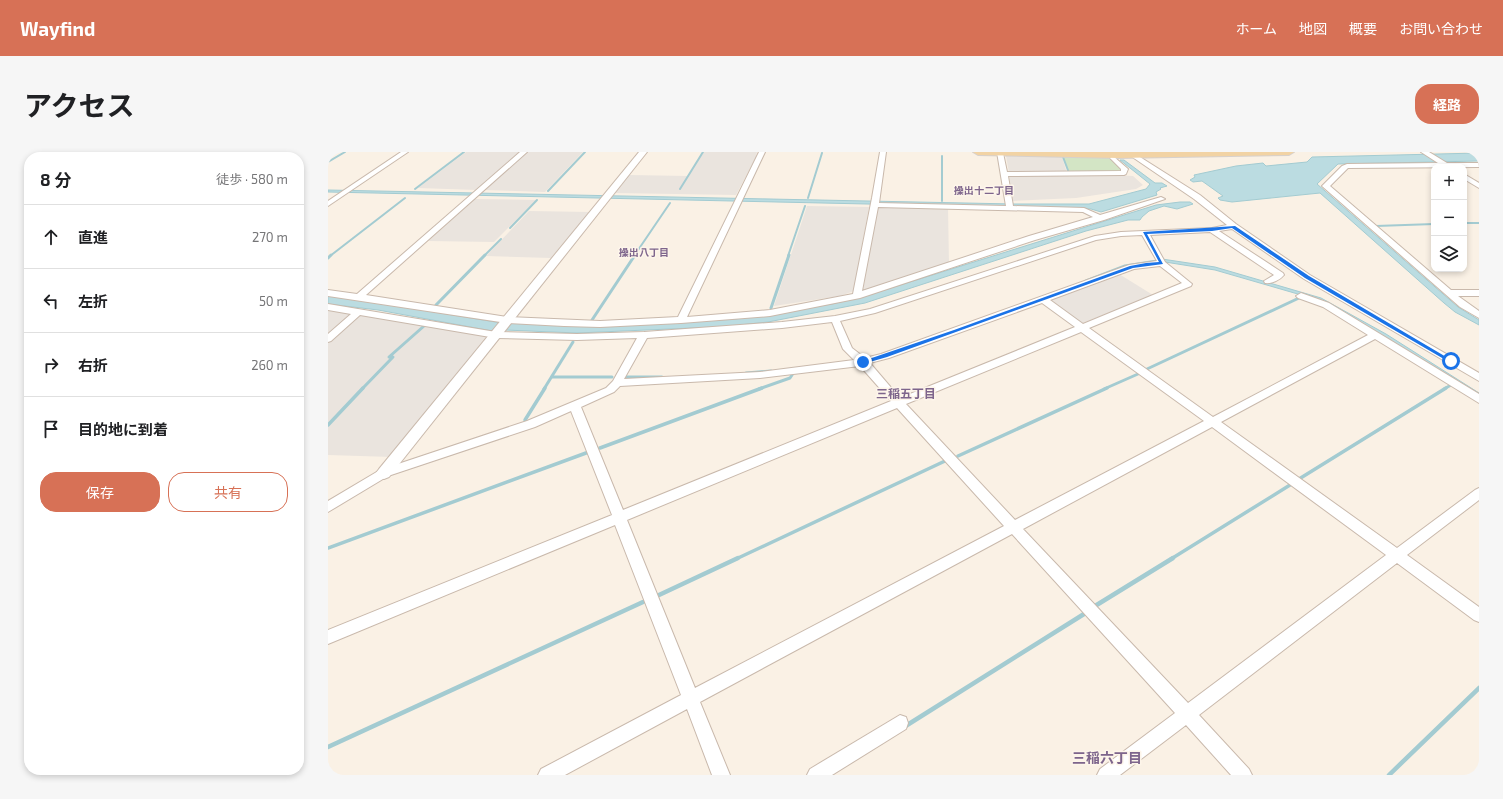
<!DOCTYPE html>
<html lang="ja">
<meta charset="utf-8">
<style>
body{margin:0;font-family:"Exo 2","Noto Sans JP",sans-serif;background:#f6f6f6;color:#202124}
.controls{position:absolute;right:12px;top:12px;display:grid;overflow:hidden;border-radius:8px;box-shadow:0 2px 6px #0003}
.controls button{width:36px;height:36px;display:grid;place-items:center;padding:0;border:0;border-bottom:1px solid #e0e0e0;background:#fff;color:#202124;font:20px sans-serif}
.stop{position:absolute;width:12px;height:12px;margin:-9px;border:3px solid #1a73e8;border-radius:50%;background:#fff}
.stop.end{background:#1a73e8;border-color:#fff;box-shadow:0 1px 4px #0008}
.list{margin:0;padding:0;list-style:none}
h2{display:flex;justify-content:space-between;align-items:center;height:52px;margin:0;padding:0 16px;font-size:17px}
h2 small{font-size:13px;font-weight:400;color:#757577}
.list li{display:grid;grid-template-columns:26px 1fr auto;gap:12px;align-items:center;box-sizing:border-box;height:64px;padding:0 16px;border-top:1px solid #e0e0e0}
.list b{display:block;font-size:15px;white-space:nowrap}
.list em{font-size:13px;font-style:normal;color:#757577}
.actions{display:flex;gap:8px;padding:12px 16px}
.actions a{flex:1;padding:9px 0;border:1px solid #d77156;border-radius:16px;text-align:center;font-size:14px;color:#d77156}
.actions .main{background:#d77156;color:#fff}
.icon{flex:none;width:22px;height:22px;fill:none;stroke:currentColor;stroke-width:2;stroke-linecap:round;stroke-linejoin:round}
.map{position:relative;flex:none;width:1151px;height:623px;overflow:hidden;border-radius:16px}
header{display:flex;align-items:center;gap:24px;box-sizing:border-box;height:56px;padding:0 20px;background:#d77156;color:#fff}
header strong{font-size:19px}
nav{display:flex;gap:22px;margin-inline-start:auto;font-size:14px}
.intro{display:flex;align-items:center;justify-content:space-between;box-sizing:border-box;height:96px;padding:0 24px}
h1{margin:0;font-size:28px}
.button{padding:10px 18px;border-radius:16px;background:#d77156;color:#fff;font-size:14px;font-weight:700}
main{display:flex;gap:24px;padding:0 24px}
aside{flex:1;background:#fff;border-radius:16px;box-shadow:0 2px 6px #0003}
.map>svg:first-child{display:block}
.industrial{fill:#eae4de}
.green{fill:#d3e5c5}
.water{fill:#bbdce1;stroke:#a3cbd1}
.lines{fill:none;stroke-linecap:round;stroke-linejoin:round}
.stream-far3{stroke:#a3cbd1;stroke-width:2}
.stream-far2{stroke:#a3cbd1;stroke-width:3}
.stream-far1{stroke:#a3cbd1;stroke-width:3.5}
.stream{stroke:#a3cbd1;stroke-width:4.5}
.minor-casing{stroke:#c9b9ac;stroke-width:2}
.tertiary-casing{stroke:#c9b9ac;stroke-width:2}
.primary-casing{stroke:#d7d1cd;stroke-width:2}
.minor{fill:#fff;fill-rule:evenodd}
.tertiary{fill:#fff;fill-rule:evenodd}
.primary{fill:#f2d3a4;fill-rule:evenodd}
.route{fill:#1a73e8}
.labels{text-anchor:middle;stroke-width:3;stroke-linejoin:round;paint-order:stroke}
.far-neighbourhood-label{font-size:10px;font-weight:bold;fill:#7e658c;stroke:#fdf5ea}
.neighbourhood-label{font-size:12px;font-weight:bold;fill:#7e658c;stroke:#fdf5ea}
.near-neighbourhood-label{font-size:14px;font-weight:bold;fill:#7e658c;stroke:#fdf5ea}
</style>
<header>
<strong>Wayfind</strong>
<nav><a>ホーム</a><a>地図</a><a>概要</a><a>お問い合わせ</a></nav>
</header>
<div class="intro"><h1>アクセス</h1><a class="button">経路</a></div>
<main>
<aside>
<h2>8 分<small>徒歩 · 580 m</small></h2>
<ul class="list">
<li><svg class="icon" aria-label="ahead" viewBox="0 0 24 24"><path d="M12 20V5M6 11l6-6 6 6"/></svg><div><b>直進</b></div><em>270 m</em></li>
<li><svg class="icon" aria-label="left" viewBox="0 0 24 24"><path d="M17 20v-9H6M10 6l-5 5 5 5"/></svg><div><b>左折</b></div><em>50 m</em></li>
<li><svg class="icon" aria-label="right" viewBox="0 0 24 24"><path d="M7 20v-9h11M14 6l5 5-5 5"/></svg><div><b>右折</b></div><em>260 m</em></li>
<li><svg class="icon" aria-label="arrive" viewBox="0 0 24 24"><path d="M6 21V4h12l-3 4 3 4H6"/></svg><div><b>目的地に到着</b></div></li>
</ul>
<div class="actions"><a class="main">保存</a><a>共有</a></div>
</aside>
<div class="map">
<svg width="1151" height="623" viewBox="0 0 1151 623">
<rect width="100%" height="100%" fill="#faf1e5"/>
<!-- industrial -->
<g class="industrial">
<path d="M 138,0 L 192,0 L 149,38 L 90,36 Z"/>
<path d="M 199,0 L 255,0 L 217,40 L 156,38 Z"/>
<path d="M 376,0 L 429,0 L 428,5 L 408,43 L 287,41 L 301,23 L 360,24 Z"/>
<path d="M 678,4 L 734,5 L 739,21 L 681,21 Z"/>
<path d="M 763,22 L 805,24 L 815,33 L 808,37 L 748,46 L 685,49 L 681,23 L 740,24 Z"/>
<path d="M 147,47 L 208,48 L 166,90 L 100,89 Z"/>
<path d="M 479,54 L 541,55 L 526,139 L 512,144 L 446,154 Z"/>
<path d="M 549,55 L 620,56 L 621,111 L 535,139 Z"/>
<path d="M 201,59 L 262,60 L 223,106 L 158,104 Z"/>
<path d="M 791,122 L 825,143 L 755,171 L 750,170 L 721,149 Z"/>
<path d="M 0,158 L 24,161 L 0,182 Z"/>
<path d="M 34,162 L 99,173 L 159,185 L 159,188 L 64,305 L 0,303 L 0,191 Z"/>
</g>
<!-- green -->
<path class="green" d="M 735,5 L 781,6 L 794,17 L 793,19 L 741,21 Z"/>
<!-- water -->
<g class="water">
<path d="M 1151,1 L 1151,9 L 1010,12 L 989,32 L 1130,155 L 1151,168 L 1151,173 L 1127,160 L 1116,151 L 992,41 L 904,50 L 892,48 L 890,46 L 895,44 L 874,29 L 865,30 L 862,28 L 867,25 L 866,23 L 908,14 L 935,11 L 938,14 L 979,10 L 984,5 Z"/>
<path d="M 792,8 L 796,8 L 827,31 L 834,31 L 839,34 L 832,36 L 833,37 L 828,40 L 829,43 L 773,60 L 763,57 L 0,40 L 0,38 L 686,52 L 761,52 L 818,37 L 822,32 Z"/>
<path d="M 852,50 L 862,50 L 865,52 L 849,57 L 836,54 L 821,59 L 814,65 L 812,68 L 800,68 L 758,79 L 537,151 L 440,170 L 411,173 L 411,174 L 249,181 L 177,178 L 164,179 L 50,158 L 0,152 L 0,144 L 20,146 L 180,172 L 185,171 L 274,174 L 407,167 L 504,152 L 534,145 L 828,53 Z"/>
<path d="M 834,107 L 887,115 L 993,146 L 1058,182 L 1151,241 L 1151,245 L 987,147 L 887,118 L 837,110 Z"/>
</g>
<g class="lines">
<!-- stream-far3 -->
<g class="stream-far3">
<path d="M 614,4 L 614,49"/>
<path d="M 735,5 L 741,21"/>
<path d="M 0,10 L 17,0"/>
<path d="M 87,37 L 136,0"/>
<path d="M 352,37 L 375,0"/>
<path d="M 220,39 L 257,0"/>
<path d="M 480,46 L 494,1"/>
<path d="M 1136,71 L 1151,71"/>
<path d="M 1048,74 L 1106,72"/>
<path d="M 182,76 L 209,48"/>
<path d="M 2,104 L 77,46"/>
<path d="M 156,104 L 173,87"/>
<path d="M 306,104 L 342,51"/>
<path d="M 460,104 L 477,54"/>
</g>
<!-- stream-far2 -->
<g class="stream-far2">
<path d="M 0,106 L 3,103"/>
<path d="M 758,129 L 797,114 L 829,109"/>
<path d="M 108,153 L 157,103"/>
<path d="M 443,156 L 461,103"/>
<path d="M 264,168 L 307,103"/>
<path d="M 819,217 L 971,146"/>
<path d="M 418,221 L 443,219"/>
<path d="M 224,225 L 284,225"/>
<path d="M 297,225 L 334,225"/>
<path d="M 34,237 L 65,205 L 61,205 L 96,174"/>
<path d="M 216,237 L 245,190"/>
<path d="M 431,237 L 462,226 L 464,223"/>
<path d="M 776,237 L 810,222"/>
<path d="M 1116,237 L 1123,233"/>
</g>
<!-- stream-far1 -->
<g class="stream-far1">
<path d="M 197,268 L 217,236"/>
<path d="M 0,273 L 35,236"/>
<path d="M 272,296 L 434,236"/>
<path d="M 630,304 L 779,236"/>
<path d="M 971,327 L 1118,236"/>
<path d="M 0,396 L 258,301"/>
<path d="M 408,407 L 617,309"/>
<path d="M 843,407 L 962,333"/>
</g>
<!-- stream -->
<g class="stream">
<path d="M 331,443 L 410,406"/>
<path d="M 767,454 L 845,406"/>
<path d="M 576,575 L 756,462"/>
<path d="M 0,595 L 315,450"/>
<path d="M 1061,623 L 1151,536"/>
</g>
<defs>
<g id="minor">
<path d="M 73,0 L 80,0 L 0,54 L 0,49 Z"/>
<path d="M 192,0 L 199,0 L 38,143 L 179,165 L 272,169 L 350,165 L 431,0 L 437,0 L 359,165 L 442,158 L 525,142 L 544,46 L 552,0 L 558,0 L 551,51 L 678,54 L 669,0 L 675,1 L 679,20 L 793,19 L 793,17 L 782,6 L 785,4 L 800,17 L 798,22 L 796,23 L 680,24 L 685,54 L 756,56 L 772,63 L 833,45 L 837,47 L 776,68 L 707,88 L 532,146 L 442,164 L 353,171 L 272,175 L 236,174 L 179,171 L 0,144 L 0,138 L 29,142 ZM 550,55 L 755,60 L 765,65 L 701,84 L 534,139 Z"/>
<path d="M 797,0 L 804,0 L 872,43 L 908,72 L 982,123 L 1151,221 L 1151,229 L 976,127 L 904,77 L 891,79 L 955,121 L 956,123 C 952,128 943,132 937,131 L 936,129 L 946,123 L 882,80 L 822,83 L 837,110 L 864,132 L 863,134 L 761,176 L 885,265 L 1040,183 L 995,155 L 970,146 L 968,144 L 973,141 L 1001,151 L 1151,242 L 1151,251 L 1047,187 L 893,270 L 1069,396 L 1147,338 L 1151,336 L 1151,348 L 1079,403 L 1151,455 L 1151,470 L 1146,468 L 1069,411 L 871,563 L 921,617 L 924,623 L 903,623 L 858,573 L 792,623 L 769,623 L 772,617 L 847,561 L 684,382 L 372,550 L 402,623 L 384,623 L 359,557 L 237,623 L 210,623 L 213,617 L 353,543 L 287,373 L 0,492 L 0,478 L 284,363 L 243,259 L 207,275 L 60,324 L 0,360 L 0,349 L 52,318 L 199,269 L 278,236 L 285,229 L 309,186 L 249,188 L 168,186 L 32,163 L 3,189 L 0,190 L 0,182 L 23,162 L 0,158 L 0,152 L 168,180 L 249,182 L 316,180 L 454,170 L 507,164 L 542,157 L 767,84 L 793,80 L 884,76 L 899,73 L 866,47 ZM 814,83 L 829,109 L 801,113 L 553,202 L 537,206 L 524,196 L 512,169 L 547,161 L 768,88 L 793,84 ZM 832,114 L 854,131 L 755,172 L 722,148 L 806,117 ZM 714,151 L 747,175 L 572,246 L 542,211 L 561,206 ZM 504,170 L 515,197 L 526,208 L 432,220 L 296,227 L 319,186 L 454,176 ZM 753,180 L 876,269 L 687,368 L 578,252 ZM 532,214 L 563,249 L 295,358 L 253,255 L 286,240 L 292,234 L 432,226 ZM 569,256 L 676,374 L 367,536 L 299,368 ZM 884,275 L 1058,403 L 860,551 L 695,377 Z"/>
<path d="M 1093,0 L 1101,0 L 1119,11 L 1151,11 L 1151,15 L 1020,16 L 1002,34 L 1123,138 L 1151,138 L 1151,144 L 1130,144 L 1151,159 L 1151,166 L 1132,155 L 994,34 L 1014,14 L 1019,12 L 1110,11 Z"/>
<path d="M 1136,22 L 1151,31 L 1151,36 L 1136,27 Z"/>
<path d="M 572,563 L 578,565 L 580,571 L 578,577 L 504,623 L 479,623 L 482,617 Z"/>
</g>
<path id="tertiary" d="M 311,0 L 319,0 L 61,325 L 56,327 L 51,325 L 48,321 L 51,317 Z"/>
<path id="primary" d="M 645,0 L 966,0 L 961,3 L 790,6 L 650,3 Z"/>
</defs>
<!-- minor casing -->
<use href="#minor" class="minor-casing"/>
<!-- tertiary casing -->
<use href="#tertiary" class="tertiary-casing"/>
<!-- primary casing -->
<use href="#primary" class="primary-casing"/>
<!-- minor -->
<use href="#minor" class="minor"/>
<!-- tertiary -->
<use href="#tertiary" class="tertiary"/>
<!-- primary -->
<use href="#primary" class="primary"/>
</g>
<!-- route -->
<path class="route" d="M 907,74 L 981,124 L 1125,209 L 1121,210 L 977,126 L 904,76 L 884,79 L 819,82 L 835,112 L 805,116 L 559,205 L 535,212 L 532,210 L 626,178 L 802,114 L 818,111 L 831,110 L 815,80 Z"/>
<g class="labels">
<!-- far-neighbourhood labels -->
<g class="far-neighbourhood-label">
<text x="656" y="42">操出十二丁目</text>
<text x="316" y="104">操出八丁目</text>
</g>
<!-- neighbourhood labels -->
<g class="neighbourhood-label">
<text x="578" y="246">三稲五丁目</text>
</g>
<!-- near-neighbourhood labels -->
<g class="near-neighbourhood-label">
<text x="779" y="611">三稲六丁目</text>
</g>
</g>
</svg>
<div class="controls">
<button>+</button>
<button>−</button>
<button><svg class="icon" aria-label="layers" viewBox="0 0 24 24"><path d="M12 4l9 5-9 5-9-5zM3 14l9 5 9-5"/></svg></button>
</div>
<div class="stop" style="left:1123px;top:209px"></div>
<div class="stop end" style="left:535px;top:210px"></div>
</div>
</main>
